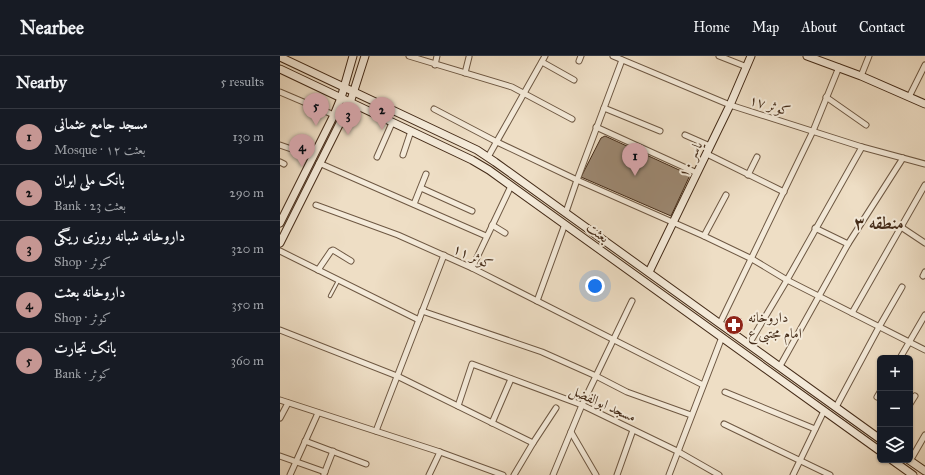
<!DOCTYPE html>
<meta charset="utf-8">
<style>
body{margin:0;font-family:"IM FELL Great Primer",Amiri,serif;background:#242831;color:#f1f3f6}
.controls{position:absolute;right:12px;bottom:12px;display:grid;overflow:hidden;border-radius:6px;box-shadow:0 1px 3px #0004}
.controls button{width:36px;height:36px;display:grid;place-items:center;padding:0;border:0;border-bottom:1px solid #363941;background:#171b24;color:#f1f3f6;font:20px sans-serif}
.you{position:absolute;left:315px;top:230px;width:14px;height:14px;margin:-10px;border:3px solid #fff;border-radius:50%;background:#1a73e8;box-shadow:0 0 0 6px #1a73e833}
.badge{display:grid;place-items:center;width:26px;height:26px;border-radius:50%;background:#c59692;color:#111;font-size:13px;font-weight:700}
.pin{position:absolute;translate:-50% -33px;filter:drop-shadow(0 1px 2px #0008)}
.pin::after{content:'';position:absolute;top:21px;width:14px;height:12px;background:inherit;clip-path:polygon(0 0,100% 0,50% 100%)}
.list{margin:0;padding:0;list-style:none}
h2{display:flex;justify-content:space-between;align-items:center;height:52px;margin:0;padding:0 16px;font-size:17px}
h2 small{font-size:13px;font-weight:400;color:#9ea1a6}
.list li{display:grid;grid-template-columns:26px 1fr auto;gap:12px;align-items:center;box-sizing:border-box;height:56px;padding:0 16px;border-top:1px solid #363941}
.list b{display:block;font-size:15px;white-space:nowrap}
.list p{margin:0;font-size:13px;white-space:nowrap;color:#9ea1a6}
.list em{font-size:13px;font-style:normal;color:#9ea1a6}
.icon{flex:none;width:22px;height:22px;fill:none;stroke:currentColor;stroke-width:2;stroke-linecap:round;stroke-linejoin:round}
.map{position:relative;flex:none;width:645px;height:419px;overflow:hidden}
header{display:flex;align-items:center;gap:24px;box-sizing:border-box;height:56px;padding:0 20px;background:#171b24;border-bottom:1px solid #363941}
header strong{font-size:19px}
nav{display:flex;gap:22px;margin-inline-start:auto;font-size:14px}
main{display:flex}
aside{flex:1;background:#171b24}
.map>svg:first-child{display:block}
.building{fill:#9c8872;stroke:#442b18}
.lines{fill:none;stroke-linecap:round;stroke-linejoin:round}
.lane-casing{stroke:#6e5843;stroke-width:4.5}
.street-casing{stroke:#6e5843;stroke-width:7}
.secondary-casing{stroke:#442b18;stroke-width:9}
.lane{stroke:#f4ead9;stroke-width:2.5}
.street{stroke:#f4ead9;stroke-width:5}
.secondary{stroke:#f4ead9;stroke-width:7}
.labels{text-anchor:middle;stroke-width:4;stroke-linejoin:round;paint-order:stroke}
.street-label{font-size:14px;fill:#442b18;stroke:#f4ead9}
.poi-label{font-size:14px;fill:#442b18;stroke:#f4ead9;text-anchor:start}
.district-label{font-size:18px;font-weight:bold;fill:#442b18;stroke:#f4ead9}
</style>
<header>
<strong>Nearbee</strong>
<nav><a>Home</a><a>Map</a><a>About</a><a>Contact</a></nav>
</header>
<main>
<aside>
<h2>Nearby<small>5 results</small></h2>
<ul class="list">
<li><span class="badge">1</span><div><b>مسجد جامع عثمانی</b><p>Mosque · بعثت ۱۲</p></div><em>130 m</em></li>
<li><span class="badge">2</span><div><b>بانک ملی ایران</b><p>Bank · بعثت 23</p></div><em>290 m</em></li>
<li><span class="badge">3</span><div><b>داروخانه شبانه روزی ریگی</b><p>Shop · کوثر</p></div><em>320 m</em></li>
<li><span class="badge">4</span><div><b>داروخانه بعثت</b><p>Shop · کوثر</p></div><em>350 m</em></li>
<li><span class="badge">5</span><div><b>بانک تجارت</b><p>Bank · کوثر</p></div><em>360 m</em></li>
</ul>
</aside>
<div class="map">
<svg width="645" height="419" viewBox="0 0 645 419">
<rect width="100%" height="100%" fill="#eedec5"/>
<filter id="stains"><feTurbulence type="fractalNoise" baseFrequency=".005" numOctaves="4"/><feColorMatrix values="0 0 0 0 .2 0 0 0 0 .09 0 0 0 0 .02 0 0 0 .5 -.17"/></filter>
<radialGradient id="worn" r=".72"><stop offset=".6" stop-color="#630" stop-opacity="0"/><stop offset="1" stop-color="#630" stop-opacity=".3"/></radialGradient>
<!-- building -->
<path class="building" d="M 325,80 L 410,119 L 391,160 L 301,121 L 321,82 Z"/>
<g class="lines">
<defs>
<path id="lane" d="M 50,240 L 58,225"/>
<g id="street">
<path d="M 129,0 L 232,31 L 292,63"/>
<path d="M 333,0 L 450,49 L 582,91 L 645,108"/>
<path d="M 439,0 L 467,11"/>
<path d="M 299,5 L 301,0"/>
<path d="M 262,6 L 294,24"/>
<path d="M 155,9 L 157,0"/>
<path d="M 185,17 L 189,1"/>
<path d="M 581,20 L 589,0"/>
<path d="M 0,36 L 54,59"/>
<path d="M 546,41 L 586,69"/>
<path d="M 629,41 L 645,9"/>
<path d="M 324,52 L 380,75"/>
<path d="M 154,53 L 217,86 L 297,124 L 424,180 L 472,203 L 507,224 L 645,294"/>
<path d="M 316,71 L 417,117"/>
<path d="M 405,79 L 430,90"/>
<path d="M 0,89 L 23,97"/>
<path d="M 427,98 L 504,136"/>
<path d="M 123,99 L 131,75"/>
<path d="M 97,101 L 112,67"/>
<path d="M 208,101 L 265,0"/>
<path d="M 0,106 L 4,108"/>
<path d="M 39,107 L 206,180"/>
<path d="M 468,119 L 477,101"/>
<path d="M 141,132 L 192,155"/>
<path d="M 134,148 L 146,118"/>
<path d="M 36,149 L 118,179 L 192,212 L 423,329"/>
<path d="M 286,156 L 297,124 L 342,4"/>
<path d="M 212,169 L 225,177"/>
<path d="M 621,171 L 645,187"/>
<path d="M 535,172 L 568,188"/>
<path d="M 424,180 L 446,139"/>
<path d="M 0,195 L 139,264"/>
<path d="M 192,212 L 231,130"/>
<path d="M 38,214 L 51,195 L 53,194 L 71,205"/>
<path d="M 643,220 L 645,216"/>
<path d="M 257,245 L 285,168"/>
<path d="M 142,255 L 262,296 L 316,320 L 347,336 L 411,359"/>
<path d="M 572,257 L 645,129"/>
<path d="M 440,267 L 533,75 L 559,11"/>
<path d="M 0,274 L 117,320 L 253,387"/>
<path d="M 469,288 L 507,224 L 582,91"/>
<path d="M 620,302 L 645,259"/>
<path d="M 500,310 L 568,188 L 623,102"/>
<path d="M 445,336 L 535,373"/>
<path d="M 597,341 L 600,336"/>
<path d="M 0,344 L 160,396 L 223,419"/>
<path d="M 630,348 L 635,340"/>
<path d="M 178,350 L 192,308 L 302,349 L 397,395 L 439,419"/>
<path d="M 556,351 L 599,271 L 622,231"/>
<path d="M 0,362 L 8,347"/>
<path d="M 212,367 L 231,323"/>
<path d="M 444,368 L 550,419"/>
<path d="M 96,375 L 164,199"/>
<path d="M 291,376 L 316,419"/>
<path d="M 25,385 L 86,408"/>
<path d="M 0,400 L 45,416"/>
<path d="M 630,405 L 645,379"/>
<path d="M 44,418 L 53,395"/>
<path d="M 10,419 L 38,357"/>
<path d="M 149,419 L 160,396"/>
<path d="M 234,419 L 253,387 L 276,352"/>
<path d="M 273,419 L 302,349 L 352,245"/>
<path d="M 337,419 L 353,374"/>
<path d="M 389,419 L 442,281"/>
<path d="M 513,419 L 544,355"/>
</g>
<g id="secondary">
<path d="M 527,0 L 581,20 L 645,48"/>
<path d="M 0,1 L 197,94 L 215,106 L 600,383"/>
<path d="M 0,13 L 192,104 L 209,114 L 600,395"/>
<path d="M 0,167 L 54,59 L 61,42 L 73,0"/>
<path d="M 0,187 L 70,47 L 85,0"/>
<path d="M 369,216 L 450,49 L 471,0"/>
<path d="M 612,404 L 633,419"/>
<path d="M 629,404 L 645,415"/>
</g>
</defs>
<!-- lane casing -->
<use href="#lane" class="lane-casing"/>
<!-- street casing -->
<use href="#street" class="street-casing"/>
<!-- secondary casing -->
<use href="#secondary" class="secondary-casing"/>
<!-- lane -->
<use href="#lane" class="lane"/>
<!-- street -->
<use href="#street" class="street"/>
<!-- secondary -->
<use href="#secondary" class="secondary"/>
</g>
<!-- icons -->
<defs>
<symbol id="pharmacy-disc" viewBox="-11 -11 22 22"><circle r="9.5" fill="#8f2418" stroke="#f4ead9"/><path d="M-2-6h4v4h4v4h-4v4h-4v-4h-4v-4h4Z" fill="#fff"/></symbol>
</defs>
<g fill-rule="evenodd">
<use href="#pharmacy-disc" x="443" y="258" width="22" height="22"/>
</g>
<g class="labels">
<!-- street labels -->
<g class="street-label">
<text transform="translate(490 49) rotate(17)" y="5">کوثر ۱۷</text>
<text transform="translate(410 103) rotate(-64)" y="5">یاسر ۱۰</text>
<text transform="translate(318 176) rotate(36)" y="5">بعثت</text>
<text transform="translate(193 200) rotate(25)" y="5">کوثر ۱۱</text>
<text transform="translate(323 347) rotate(24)" y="5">مسجد ابوالفضل</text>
</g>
<!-- poi labels -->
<g class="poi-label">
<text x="468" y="266">داروخانه<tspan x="468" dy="16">امام مجتبی ع</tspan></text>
</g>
<!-- district labels -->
<g class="district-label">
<text x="599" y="173">منطقه ۳</text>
</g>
</g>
<rect width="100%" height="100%" filter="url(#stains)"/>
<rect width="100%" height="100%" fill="url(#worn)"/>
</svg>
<div class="controls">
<button>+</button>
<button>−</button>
<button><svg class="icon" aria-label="layers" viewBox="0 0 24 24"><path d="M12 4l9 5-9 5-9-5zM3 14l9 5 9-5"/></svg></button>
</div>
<div class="you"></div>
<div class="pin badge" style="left:355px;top:120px">1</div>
<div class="pin badge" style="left:102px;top:74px">2</div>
<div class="pin badge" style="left:68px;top:79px">3</div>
<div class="pin badge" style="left:22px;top:111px">4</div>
<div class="pin badge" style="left:36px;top:70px">5</div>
</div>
</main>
